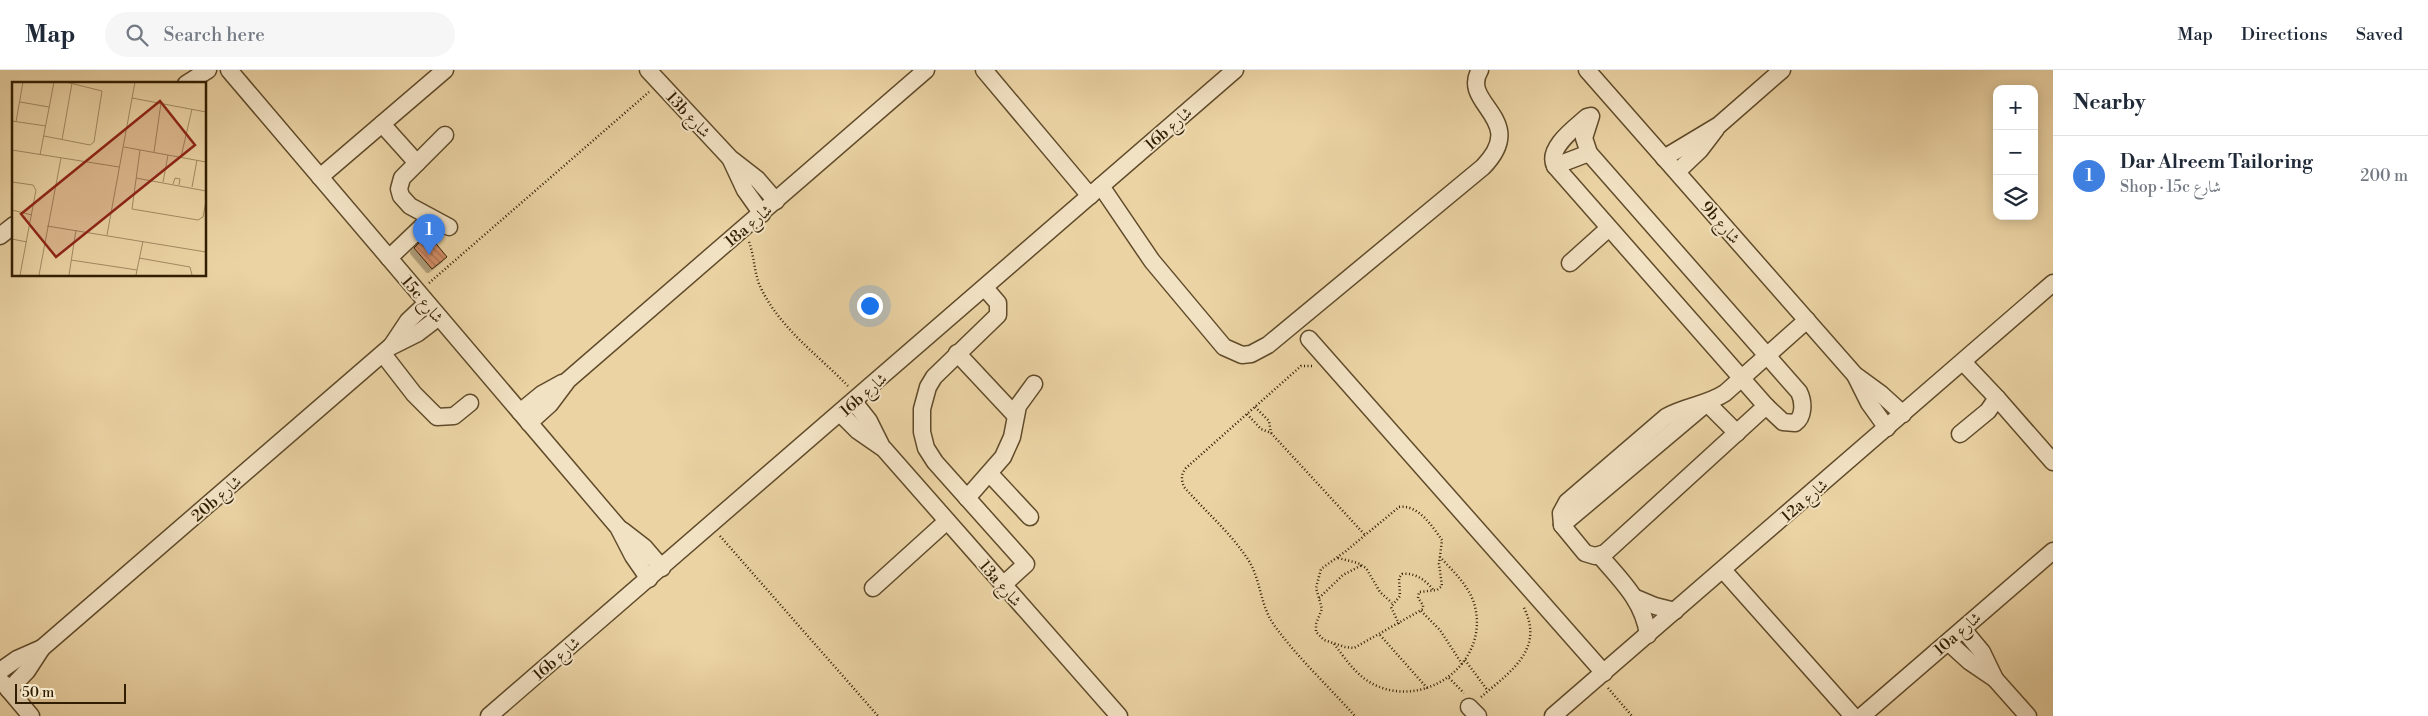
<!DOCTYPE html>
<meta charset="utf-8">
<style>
body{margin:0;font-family:"Libre Bodoni",Amiri,serif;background:#f6f6f7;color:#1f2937}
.controls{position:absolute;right:15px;top:15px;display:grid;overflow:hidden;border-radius:10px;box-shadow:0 2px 12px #0003}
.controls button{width:45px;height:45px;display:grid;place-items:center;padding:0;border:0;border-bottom:1px solid #e0e1e3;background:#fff;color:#1f2937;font:25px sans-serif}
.scale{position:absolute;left:15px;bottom:12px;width:111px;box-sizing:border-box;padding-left:5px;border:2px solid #311e02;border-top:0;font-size:14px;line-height:18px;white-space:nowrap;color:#311e02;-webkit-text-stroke:4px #f2e2c4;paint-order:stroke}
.you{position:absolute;left:869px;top:235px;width:18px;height:18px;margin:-12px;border:4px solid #fff;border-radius:50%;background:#1a73e8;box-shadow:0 0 0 8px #1a73e833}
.badge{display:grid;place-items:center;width:32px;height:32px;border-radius:50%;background:#d93025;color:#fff;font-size:16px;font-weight:700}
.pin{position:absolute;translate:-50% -41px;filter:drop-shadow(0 1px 2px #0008)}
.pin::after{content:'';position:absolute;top:26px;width:18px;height:15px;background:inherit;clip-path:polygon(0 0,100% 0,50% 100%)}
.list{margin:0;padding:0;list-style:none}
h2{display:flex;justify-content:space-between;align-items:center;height:65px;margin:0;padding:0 20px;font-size:21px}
h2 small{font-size:16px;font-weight:400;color:#747a83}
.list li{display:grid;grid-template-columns:32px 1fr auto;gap:15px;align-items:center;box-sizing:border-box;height:80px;padding:0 20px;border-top:1px solid #e0e1e3}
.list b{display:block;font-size:19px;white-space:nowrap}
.list p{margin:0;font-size:16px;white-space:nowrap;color:#747a83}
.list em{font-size:16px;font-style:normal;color:#747a83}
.icon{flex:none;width:28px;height:28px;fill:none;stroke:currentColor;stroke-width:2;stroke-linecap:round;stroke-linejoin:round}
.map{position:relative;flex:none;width:2053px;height:646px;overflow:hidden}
header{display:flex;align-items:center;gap:30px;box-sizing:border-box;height:70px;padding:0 25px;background:#fff;border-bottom:1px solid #e0e1e3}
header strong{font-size:24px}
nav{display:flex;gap:28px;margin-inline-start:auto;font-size:18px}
.search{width:350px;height:45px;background:#f6f6f7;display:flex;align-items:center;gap:12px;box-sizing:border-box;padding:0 18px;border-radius:28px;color:#747a83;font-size:19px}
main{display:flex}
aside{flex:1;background:#fff}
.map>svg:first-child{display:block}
.building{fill:url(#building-back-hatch);stroke:#311e02;filter:url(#shadow)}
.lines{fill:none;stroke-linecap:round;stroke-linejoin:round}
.minor-casing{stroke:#604b2a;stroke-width:19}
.path{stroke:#311e02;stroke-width:2.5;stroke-dasharray:1 2.5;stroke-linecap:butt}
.minor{stroke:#f2e2c4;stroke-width:16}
.labels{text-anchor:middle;stroke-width:4;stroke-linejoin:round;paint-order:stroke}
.street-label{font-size:16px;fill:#311e02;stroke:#f2e2c4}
.inset-road{fill:none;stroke:#a18b63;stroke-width:1}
.view{fill:#8f2418;fill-opacity:0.15;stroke:#8f2418;stroke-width:2.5}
.inset-edge{fill:none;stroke:#311e02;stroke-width:2.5}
</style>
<header>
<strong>Map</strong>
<div class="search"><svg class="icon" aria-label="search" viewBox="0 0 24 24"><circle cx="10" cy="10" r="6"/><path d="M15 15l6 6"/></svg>Search here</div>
<nav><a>Map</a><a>Directions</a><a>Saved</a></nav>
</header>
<main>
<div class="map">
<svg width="2053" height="646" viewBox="0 0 2053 646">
<defs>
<pattern id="building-back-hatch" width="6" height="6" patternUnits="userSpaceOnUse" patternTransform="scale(1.25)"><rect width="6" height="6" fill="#d38c65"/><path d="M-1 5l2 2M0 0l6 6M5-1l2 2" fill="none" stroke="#ac7251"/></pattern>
<filter id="shadow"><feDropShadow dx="-4.5" dy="4.5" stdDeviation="0" flood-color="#0004"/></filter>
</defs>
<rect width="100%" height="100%" fill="#ebd3a4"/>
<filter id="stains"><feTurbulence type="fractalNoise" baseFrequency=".004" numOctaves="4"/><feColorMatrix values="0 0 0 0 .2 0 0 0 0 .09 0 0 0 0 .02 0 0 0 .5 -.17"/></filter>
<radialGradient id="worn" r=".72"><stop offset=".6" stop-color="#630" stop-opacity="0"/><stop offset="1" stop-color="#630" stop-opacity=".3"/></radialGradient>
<!-- building -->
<path class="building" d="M 428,164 L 447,187 L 432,199 L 414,178 Z"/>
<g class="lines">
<defs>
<g id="minor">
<path d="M 229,0 L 618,457 L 633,486 L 649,509"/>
<path d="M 648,0 L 730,88 L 757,109 L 776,131"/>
<path d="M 984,0 L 1090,126"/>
<path d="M 1587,0 L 1855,305 L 1881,324 L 1903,344"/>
<path d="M 186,14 L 208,0"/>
<path d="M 1591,46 L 1584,68 L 1589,83 L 1799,322 C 1804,332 1804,347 1795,353 L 1783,352 L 1766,336 L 1555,96 C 1546,78 1576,57 1587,47 Z"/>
<path d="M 382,54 L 417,93"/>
<path d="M 445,65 L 402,108 L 399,119 L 401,126 L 410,136 L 449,157"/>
<path d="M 1664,88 L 1719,55 L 1782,0"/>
<path d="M 731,90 L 745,120 L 762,144"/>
<path d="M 1555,96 L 1589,83"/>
<path d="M 1677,102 L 1700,80 L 1716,59"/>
<path d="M 320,107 L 445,0"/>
<path d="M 1101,116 L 1152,191 L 1224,277 L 1242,285 L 1251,284 L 1268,275 L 1483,97 C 1530,49 1459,34 1480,0"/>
<path d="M 0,166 L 14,155"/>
<path d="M 389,188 L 431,148"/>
<path d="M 1570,193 L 1609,158"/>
<path d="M 985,218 L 998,233 L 998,245 L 934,307 L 928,317 L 922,339 L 922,362 L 926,378 L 935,392 L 1026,494 L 1003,515"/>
<path d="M 1309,269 L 1604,603"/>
<path d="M 392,275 L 408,251 L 427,233"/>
<path d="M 957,283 L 1015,345"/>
<path d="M 383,284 L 414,324 L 437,347 L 454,346 L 470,333"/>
<path d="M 1856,307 L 1869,333 L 1887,358"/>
<path d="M 1997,328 L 2053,392"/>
<path d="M 854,332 L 869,351 L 881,375"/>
<path d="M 1766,336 L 1605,483 L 1595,486 L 1585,483 L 1562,455 L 1561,443 L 1567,432 L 1666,347 C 1685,336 1707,335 1725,323 L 1807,250"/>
<path d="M 520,342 L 542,324 L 562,313"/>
<path d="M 840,343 L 858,361 L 884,379 L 1119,646"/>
<path d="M 529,353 L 550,334 L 568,310 L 926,0"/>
<path d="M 1960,364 L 1988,341 L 1997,328 L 1963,292"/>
<path d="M 990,404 L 1030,447"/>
<path d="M 967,428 L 1003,387 L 1012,367 L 1018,336 L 1034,314"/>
<path d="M 1562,455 L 1707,333 L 1737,363"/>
<path d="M 622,460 L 644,477 L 662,498"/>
<path d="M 1600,486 C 1621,510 1644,532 1648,565"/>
<path d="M 1723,500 L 1853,646"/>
<path d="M 873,518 L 947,451"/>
<path d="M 1636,528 L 1655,536 L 1675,541"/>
<path d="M 1963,559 L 1982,582 L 1995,609"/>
<path d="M 1948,572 L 1970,592 L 1995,609 L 2028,646"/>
<path d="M 0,601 L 17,589 L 42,578"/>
<path d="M 3,613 L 31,646"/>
<path d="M 9,620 L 27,601 L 42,578 L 390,277 L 418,263 L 439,247"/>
<path d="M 1469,637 L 1478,646"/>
<path d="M 489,646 L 1235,0"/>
<path d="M 1553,646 L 2053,213"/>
<path d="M 1862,646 L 2053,481"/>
</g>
</defs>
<!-- minor casing -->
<use href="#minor" class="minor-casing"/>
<!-- path -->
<g class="path">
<path d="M 749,172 C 754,185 754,200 759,214 C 778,257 816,283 848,316"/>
<path d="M 429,213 L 649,22"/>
<path d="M 1312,296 L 1301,296 L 1186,398 C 1181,404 1181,409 1184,417 C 1205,441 1232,464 1249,491 C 1261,511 1260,535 1274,555 C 1297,587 1328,616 1355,646"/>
<path d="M 1255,337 L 1269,351 L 1271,363"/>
<path d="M 1247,344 L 1261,359 L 1271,363 L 1365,465"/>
<path d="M 1399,437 C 1418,434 1432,456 1442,470 L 1439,494 L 1442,516 L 1437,520 L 1419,522 L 1418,528 L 1423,535 L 1423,539 L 1354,578 L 1345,577 L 1324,570 L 1316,562 L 1316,554 L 1322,539 L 1316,518 L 1321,499 L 1346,481 Z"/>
<path d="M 720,466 L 878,646"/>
<path d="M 1338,488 L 1358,493 L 1366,498 L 1380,522 L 1392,533"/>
<path d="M 1319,528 L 1343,505 L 1362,495"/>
<path d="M 1421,541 L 1440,560 L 1462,594"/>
<path d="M 1399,554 L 1391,537 L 1400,526 L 1399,508 L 1402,504 C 1415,502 1427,511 1434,521"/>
<path d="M 1380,565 L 1428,619"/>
<path d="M 1334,574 C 1345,588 1355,604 1371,613 C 1423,642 1492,593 1474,533 C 1468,515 1453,501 1440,487"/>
<path d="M 1465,590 L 1488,621"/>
<path d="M 1449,608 L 1464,623"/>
<path d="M 1608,618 L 1632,646"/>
<path d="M 1481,627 C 1510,602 1546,579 1523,536"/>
</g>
<!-- minor -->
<use href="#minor" class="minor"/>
</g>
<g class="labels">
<!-- street labels -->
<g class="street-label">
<text transform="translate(689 44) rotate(47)" y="6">13b شارع</text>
<text transform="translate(1168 58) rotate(-41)" y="6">16b شارع</text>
<text transform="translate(1721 152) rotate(49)" y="6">9b شارع</text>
<text transform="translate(748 155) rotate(-40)" y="6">18a شارع</text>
<text transform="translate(423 229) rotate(50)" y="6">15c شارع</text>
<text transform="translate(863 324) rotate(-41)" y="6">16b شارع</text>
<text transform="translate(216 428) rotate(-41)" y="6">20b شارع</text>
<text transform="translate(1804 430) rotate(-41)" y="6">12a شارع</text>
<text transform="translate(1001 513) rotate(49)" y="6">13a شارع</text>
<text transform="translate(1957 563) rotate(-41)" y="6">10a شارع</text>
<text transform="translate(556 588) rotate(-41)" y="6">16b شارع</text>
</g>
</g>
<!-- overview -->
<g transform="translate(12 12)">
<rect width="194" height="194" fill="#ebd3a4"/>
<path class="inset-road" d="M 120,16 L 194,30M 8,20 L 37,25M 0,39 L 34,44M 4,40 L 11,0M 32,54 L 78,63 L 82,60 L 90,9 L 54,0M 50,58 L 60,1M 112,65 L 194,80M 0,68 L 107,85M 128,68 L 120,127 L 186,138 L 191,135 L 194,119M 142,70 L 149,21M 28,73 L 42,0M 169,75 L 180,27M 124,96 L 194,109M 0,100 L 21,103 L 24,108 L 8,193M 151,100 L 156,73M 161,102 L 163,96 L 168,97 L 167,103M 180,105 L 185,78M 0,128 L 20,133M 35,144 L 194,170M 95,153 L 123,0M 0,157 L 15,160M 127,176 L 178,185 L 180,193M 59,178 L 125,188M 27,193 L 49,76M 57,193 L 64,148M 124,193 L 131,159"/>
<path class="view" d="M 148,19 L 183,63 L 44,175 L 9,132 Z"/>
<rect width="194" height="194" class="inset-edge"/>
</g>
<rect width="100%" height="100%" filter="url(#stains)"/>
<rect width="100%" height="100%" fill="url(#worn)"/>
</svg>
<div class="controls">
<button>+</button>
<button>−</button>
<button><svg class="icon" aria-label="layers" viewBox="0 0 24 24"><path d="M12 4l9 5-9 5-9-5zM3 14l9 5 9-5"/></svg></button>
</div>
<div class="scale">50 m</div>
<div class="you"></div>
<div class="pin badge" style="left:429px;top:185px;background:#3f7fe0">1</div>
</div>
<aside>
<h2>Nearby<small></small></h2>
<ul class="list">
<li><span class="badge" style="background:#3f7fe0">1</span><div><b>Dar Alreem Tailoring</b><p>Shop · 15c شارع</p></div><em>200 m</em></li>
</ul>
</aside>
</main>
